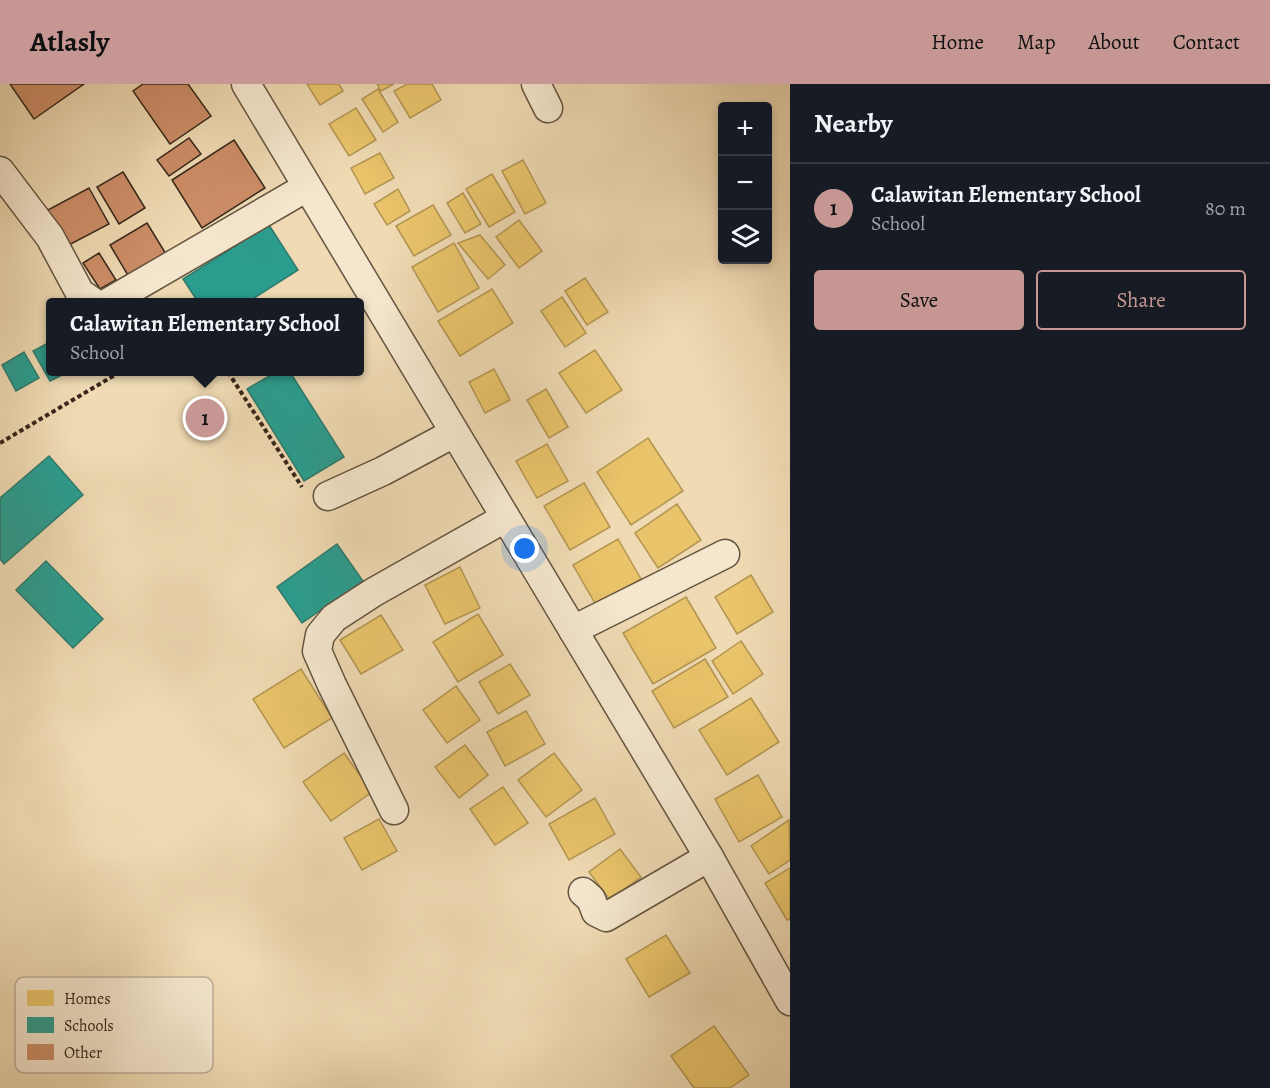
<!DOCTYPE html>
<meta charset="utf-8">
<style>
body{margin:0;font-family:Alegreya,serif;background:#242831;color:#f1f3f6}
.controls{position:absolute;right:18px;top:18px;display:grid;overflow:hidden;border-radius:6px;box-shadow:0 3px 9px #0003}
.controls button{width:54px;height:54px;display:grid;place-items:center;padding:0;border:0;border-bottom:2px solid #363941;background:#171b24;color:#f1f3f6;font:30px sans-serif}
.you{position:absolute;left:525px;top:465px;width:21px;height:21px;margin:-15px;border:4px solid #fff;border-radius:50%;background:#1a73e8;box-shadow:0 0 0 9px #1a73e833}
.badge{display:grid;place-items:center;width:39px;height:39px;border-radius:50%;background:#c59692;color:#111;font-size:20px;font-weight:700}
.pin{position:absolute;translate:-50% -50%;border:3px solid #fff;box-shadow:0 2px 6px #0006}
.popup{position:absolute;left:46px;top:214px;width:318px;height:78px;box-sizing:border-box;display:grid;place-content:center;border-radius:6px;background:#171b24;filter:drop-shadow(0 2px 4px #0005);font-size:20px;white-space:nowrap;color:#9ea1a6}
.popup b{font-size:22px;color:#f1f3f6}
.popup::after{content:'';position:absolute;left:50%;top:100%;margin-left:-12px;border:12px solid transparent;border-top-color:#171b24}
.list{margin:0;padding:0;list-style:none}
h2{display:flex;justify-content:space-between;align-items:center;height:78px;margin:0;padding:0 24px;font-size:26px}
h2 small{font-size:20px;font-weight:400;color:#9ea1a6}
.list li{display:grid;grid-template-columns:39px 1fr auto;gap:18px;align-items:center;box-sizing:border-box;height:90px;padding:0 24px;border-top:2px solid #363941}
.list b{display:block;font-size:22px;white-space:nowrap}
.list p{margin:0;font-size:20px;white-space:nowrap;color:#9ea1a6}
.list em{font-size:20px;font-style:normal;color:#9ea1a6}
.actions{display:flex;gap:12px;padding:18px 24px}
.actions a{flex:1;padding:14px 0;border:2px solid #c59692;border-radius:6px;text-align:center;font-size:21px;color:#c59692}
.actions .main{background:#c59692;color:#111}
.icon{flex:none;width:33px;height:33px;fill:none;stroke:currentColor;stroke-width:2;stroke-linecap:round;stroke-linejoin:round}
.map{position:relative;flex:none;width:790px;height:1004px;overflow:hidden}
header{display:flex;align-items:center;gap:36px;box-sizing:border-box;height:84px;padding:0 30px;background:#c59692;color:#111}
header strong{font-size:28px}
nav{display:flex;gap:33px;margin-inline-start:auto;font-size:21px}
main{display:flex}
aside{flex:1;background:#171b24}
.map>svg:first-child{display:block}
.homes{fill:#e9c46a;stroke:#b39552;stroke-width:1.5}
.schools{fill:#2a9d8f;stroke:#2e7a6c;stroke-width:1.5}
.building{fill:#cc8d67;stroke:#36271a;stroke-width:1.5}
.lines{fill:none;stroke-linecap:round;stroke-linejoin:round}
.minor-casing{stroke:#645440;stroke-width:31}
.path{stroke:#36271a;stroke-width:4;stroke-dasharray:4.5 3;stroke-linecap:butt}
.minor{stroke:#f5e7ce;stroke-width:28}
.key{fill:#f5e7ce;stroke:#bcad98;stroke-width:1.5}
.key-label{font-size:16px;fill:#36271a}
</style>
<header>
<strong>Atlasly</strong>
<nav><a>Home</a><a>Map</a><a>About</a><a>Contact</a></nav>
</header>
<main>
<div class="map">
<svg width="790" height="1004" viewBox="0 0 790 1004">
<rect width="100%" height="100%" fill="#efdab3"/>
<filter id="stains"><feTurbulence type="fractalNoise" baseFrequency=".00333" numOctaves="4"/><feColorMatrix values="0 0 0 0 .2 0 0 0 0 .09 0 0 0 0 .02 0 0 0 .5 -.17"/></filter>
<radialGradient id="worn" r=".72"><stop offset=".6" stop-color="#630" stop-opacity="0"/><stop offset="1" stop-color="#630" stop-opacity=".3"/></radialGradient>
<!-- homes -->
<g class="homes">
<path d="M 307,0 L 339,0 L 343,7 L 320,21 Z"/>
<path d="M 377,0 L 394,0 L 381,7 Z"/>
<path d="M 407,0 L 432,0 L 441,16 L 410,34 L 394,7 Z"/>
<path d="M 378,5 L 398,38 L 383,48 L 362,15 Z"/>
<path d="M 356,24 L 376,56 L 349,72 L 329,40 Z"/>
<path d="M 380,69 L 394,94 L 365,110 L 351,84 Z"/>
<path d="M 523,76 L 546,119 L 525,130 L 502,87 Z"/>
<path d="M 492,90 L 515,128 L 489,143 L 466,105 Z"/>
<path d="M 398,105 L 410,127 L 387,141 L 374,120 Z"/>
<path d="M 463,109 L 481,140 L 465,149 L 447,119 Z"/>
<path d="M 433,121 L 451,151 L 414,172 L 396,142 Z"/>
<path d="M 519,136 L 542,167 L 519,184 L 496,153 Z"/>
<path d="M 480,151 L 505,181 L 488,195 L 458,159 Z"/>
<path d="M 454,159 L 479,204 L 438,228 L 412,183 Z"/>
<path d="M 585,194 L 608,228 L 587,241 L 565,207 Z"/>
<path d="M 492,205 L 513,239 L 460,272 L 438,237 Z"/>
<path d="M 562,213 L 586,249 L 565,263 L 541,227 Z"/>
<path d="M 595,266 L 622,306 L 586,329 L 559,289 Z"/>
<path d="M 494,285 L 510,316 L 485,329 L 469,298 Z"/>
<path d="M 546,305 L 568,343 L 549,354 L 527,316 Z"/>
<path d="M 648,354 L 683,407 L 631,441 L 597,388 Z"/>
<path d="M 547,360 L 568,397 L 537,414 L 516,377 Z"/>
<path d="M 584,399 L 610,443 L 570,466 L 544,422 Z"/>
<path d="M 677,420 L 701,456 L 658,484 L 635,449 Z"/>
<path d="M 618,455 L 641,495 L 596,521 L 573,481 Z"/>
<path d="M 460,483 L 480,524 L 445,540 L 425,501 Z"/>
<path d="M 751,491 L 773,528 L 737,550 L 715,513 Z"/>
<path d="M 686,513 L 716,564 L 653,600 L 623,549 Z"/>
<path d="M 478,530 L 503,571 L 458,598 L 433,558 Z"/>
<path d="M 381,531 L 403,566 L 361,590 L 340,556 Z"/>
<path d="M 741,557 L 763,590 L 733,610 L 712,577 Z"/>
<path d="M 705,575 L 728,613 L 674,644 L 652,607 Z"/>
<path d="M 510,580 L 530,611 L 498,630 L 479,598 Z"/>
<path d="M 301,585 L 332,634 L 284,664 L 253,615 Z"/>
<path d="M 456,602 L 480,636 L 447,659 L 423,626 Z"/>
<path d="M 751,614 L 779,658 L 727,691 L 699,646 Z"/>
<path d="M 526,627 L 545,660 L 505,682 L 487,648 Z"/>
<path d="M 465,661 L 488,691 L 459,714 L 435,683 Z"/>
<path d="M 344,669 L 372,708 L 331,737 L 303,698 Z"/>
<path d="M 554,669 L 582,706 L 546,733 L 518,696 Z"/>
<path d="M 758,691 L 782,733 L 739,758 L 715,715 Z"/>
<path d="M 503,703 L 528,739 L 495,761 L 470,725 Z"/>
<path d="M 595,714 L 615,750 L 569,776 L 549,740 Z"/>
<path d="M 379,735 L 397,767 L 362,786 L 344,754 Z"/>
<path d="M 789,736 L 790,776 L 769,790 L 751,762 Z"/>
<path d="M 620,765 L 641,793 L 610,816 L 589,788 Z"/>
<path d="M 790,784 L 790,835 L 787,836 L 765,799 Z"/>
<path d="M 666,851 L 690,889 L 649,913 L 626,875 Z"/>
<path d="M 714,942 L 749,991 L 730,1004 L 694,1004 L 671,972 Z"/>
</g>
<!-- schools -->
<g class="schools">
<path d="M 269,141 L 298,186 L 248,218 L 198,218 L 183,195 Z"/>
<path d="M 50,258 L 50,288 L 68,288 L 50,297 L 33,267 Z"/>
<path d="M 24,268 L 39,294 L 16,307 L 2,281 Z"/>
<path d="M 276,288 L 290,288 L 344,373 L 304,397 L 247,305 Z"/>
<path d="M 49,372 L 83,411 L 4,480 L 0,475 L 0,414 Z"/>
<path d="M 337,460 L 363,497 L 302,539 L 277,503 Z"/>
<path d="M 46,477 L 103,535 L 73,564 L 16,506 Z"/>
</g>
<!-- building -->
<g class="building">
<path d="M 10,0 L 84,0 L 34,35 Z"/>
<path d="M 143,0 L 188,0 L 211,32 L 170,60 L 133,7 Z"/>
<path d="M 189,54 L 201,70 L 169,92 L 157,76 Z"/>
<path d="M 234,56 L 265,104 L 202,144 L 172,96 Z"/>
<path d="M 123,88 L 145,124 L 119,140 L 97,103 Z"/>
<path d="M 89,104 L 109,140 L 65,163 L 46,127 Z"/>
<path d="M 147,139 L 166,170 L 129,193 L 110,161 Z"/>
<path d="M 99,169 L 116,196 L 100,205 L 83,179 Z"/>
</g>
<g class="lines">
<defs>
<g id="minor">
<path d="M 246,0 L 709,773 L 790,917"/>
<path d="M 536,0 L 548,24"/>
<path d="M 0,87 L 50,153 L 80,209 L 93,218"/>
<path d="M 109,218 L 307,103"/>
<path d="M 328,412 L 383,387 L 454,349"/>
<path d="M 573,546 L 725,470"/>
<path d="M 394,726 L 332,601 L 317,567 L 320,551 L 334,534 L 374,508 L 505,434"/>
<path d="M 583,808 L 591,815 L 596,828 L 606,833 L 709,773"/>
</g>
</defs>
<!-- minor casing -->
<use href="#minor" class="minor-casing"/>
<!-- path -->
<g class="path">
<path d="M 228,288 L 302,403"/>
<path d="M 0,359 L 120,288"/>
</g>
<!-- minor -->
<use href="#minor" class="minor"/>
</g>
<!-- legend -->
<rect x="15" y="893" width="198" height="96" rx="9" class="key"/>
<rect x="27" y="906" width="27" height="16" fill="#e9c46a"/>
<rect x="27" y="933" width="27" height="16" fill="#2a9d8f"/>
<rect x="27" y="960" width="27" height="16" fill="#cc8d67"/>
<g class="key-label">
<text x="64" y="920">Homes</text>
<text x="64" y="947">Schools</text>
<text x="64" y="974">Other</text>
</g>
<rect width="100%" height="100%" filter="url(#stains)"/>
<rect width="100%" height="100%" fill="url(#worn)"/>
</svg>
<div class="controls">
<button>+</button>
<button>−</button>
<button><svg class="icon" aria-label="layers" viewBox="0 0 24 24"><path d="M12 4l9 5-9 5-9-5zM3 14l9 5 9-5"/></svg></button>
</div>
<div class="you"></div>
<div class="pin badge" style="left:205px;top:334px">1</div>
<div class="popup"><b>Calawitan Elementary School</b>School</div>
</div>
<aside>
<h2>Nearby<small></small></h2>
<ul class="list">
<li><span class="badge">1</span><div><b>Calawitan Elementary School</b><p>School</p></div><em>80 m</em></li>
</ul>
<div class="actions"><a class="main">Save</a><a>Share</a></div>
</aside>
</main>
